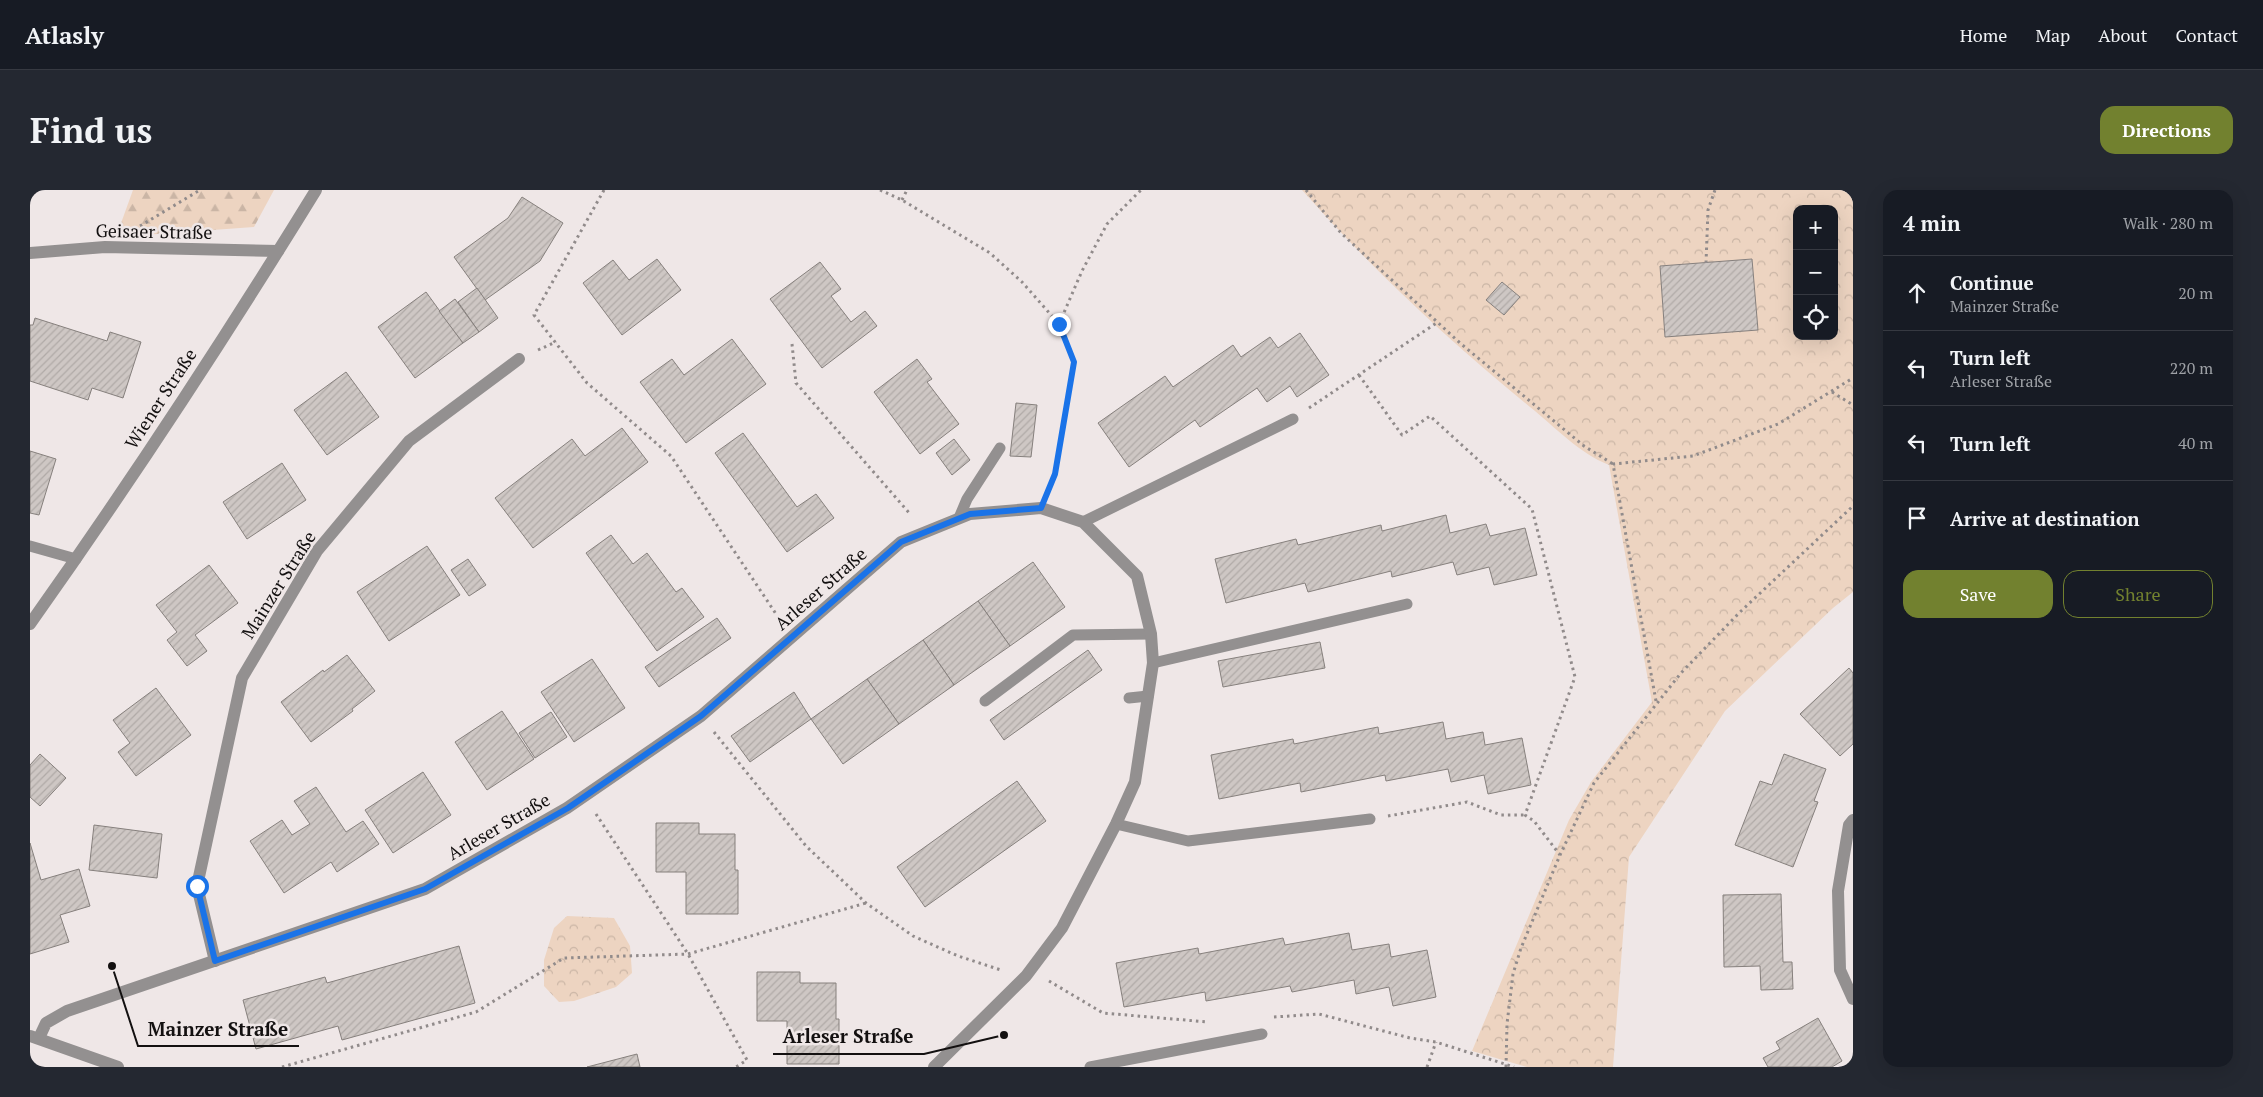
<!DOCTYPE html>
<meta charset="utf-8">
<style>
body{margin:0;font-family:"PT Serif",serif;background:#242831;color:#f1f3f6}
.controls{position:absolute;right:15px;top:15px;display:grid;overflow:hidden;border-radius:10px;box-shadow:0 5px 20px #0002}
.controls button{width:45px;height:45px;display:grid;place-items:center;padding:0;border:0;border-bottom:1px solid #363941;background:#171b24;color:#f1f3f6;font:25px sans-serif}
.stop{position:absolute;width:15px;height:15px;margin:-11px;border:4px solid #1a73e8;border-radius:50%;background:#fff}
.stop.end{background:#1a73e8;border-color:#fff;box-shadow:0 1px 5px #0008}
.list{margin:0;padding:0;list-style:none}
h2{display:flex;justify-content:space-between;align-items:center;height:65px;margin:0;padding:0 20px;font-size:21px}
h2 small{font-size:16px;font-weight:400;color:#9ea1a6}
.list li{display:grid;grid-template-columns:32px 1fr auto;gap:15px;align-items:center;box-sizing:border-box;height:75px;padding:0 20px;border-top:1px solid #363941}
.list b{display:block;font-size:19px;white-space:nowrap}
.list p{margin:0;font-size:16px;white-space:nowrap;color:#9ea1a6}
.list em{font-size:16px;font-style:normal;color:#9ea1a6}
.actions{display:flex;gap:10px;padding:15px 20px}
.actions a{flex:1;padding:11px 0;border:1px solid #72812f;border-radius:15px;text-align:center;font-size:18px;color:#72812f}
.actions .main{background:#72812f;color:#fff}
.icon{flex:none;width:28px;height:28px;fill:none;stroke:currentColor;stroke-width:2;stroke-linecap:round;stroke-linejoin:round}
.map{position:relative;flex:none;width:1823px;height:877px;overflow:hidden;border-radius:15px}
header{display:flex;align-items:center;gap:30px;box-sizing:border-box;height:70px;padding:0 25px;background:#171b24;border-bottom:1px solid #363941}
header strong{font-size:24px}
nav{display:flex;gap:28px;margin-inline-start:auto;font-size:18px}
.intro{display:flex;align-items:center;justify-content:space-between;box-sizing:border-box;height:120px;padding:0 30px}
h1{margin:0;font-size:35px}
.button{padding:12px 22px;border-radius:15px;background:#72812f;color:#fff;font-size:18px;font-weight:700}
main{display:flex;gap:30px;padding:0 30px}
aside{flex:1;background:#171b24;border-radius:15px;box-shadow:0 5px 20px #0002}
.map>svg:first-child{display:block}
.forest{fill:url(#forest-firs)}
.park{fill:url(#park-crowns);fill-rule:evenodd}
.building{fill:url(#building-hatch);stroke:#86807d}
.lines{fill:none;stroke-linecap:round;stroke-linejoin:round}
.path{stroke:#918b8b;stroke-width:3;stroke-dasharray:2.5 4;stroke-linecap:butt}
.service{stroke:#939090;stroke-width:11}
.minor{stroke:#939090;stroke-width:12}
.route{stroke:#1a73e8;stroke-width:6}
.labels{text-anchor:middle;stroke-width:5;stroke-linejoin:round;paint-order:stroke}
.street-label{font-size:18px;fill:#131010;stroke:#efe7e7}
.leader{fill:none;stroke:#131010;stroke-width:2}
.callout-dot{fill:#131010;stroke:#efe7e7;stroke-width:2}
.callout-label{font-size:19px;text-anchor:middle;font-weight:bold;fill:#131010;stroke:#efe7e7;stroke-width:5;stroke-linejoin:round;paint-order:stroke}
</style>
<header>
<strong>Atlasly</strong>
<nav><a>Home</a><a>Map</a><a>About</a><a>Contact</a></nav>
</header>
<div class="intro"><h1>Find us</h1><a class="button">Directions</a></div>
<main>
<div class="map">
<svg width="1823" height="877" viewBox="0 0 1823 877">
<defs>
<pattern id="forest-firs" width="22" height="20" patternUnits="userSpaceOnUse" patternTransform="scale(1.25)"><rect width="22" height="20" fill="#edd4c1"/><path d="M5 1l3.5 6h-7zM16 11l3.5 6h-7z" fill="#cab5a5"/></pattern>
<pattern id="park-crowns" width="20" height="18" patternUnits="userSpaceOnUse" patternTransform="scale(1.25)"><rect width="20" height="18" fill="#edd4c1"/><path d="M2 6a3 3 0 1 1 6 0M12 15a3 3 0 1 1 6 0" fill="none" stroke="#cab5a5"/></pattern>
<pattern id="building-hatch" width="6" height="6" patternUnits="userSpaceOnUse" patternTransform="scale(1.25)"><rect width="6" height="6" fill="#cec7c4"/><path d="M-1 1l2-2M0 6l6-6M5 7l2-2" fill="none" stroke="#b0aaa7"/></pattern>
</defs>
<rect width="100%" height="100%" fill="#efe7e7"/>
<!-- forest -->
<path class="forest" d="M 103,0 L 244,0 L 224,37 L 86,47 Z"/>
<!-- park -->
<g class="park">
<path d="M 1272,0 L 1823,0 L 1823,402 L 1803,418 L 1695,521 L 1599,667 L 1583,877 L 1497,877 L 1442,861 L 1539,630 L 1561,592 L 1622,512 L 1579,275 C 1549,263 1525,237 1500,217 C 1418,150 1342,79 1272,0 ZM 1767,19 L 1804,19 L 1804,146 L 1767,146 ZM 1722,69 L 1728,140 L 1635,146 L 1630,76 ZM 1472,92 L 1489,107 L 1474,125 L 1457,110 Z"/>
<path d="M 537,726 L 584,728 L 600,756 L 602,783 L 586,797 L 544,811 L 529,812 L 514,796 L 514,770 L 524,738 Z"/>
</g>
<!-- building -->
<g class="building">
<path d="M 492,7 L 533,33 L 510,71 L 455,110 L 424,67 L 478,28 Z"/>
<path d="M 627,69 L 651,100 L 592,145 L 553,93 L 583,70 L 599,90 Z"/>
<path d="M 1722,69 L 1728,140 L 1635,147 L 1630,76 Z"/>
<path d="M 790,72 L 811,99 L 801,106 L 821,132 L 835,121 L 847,136 L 792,178 L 740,109 Z"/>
<path d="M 1472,92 L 1490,107 L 1474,125 L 1456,110 Z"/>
<path d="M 447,98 L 468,128 L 449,142 L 428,112 Z"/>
<path d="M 396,102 L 433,153 L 385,188 L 348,137 Z"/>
<path d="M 425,109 L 449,142 L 433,153 L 409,121 Z"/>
<path d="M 5,128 L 77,151 L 80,142 L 111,152 L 93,208 L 62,198 L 58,210 L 0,191 L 0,135 L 3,135 Z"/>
<path d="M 1270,143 L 1299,185 L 1267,207 L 1260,196 L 1237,212 L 1227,198 L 1170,237 L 1165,230 L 1099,277 L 1068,233 L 1135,186 L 1143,197 L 1203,155 L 1211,167 L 1240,147 L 1248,158 Z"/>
<path d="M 702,149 L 736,194 L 656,253 L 610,192 L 642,169 L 654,185 Z"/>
<path d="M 887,169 L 902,189 L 897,192 L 929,234 L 890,264 L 844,202 Z"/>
<path d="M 316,182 L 349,227 L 297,265 L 264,220 Z"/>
<path d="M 986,213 L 1007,215 L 1001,267 L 980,266 Z"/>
<path d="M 592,238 L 618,272 L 503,358 L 465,308 L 542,249 L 555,266 Z"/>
<path d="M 713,243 L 767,317 L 786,304 L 804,328 L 757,362 L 685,263 Z"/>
<path d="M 924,249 L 940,270 L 922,285 L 906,263 Z"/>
<path d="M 0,261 L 26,269 L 9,325 L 0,323 Z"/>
<path d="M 252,273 L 276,310 L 217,349 L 193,312 Z"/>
<path d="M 1416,325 L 1420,343 L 1456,334 L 1460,346 L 1495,338 L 1507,385 L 1464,395 L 1459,377 L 1427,385 L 1423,372 L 1362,387 L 1361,381 L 1278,402 L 1275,393 L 1196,413 L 1185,369 L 1266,349 L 1268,355 L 1351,335 L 1352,341 Z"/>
<path d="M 581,345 L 603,374 L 617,363 L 646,402 L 652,398 L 674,427 L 627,461 L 556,363 Z"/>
<path d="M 397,356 L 430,405 L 359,451 L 327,402 Z"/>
<path d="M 438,369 L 456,395 L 439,406 L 421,380 Z"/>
<path d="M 1003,372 L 1035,417 L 980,456 L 948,411 Z"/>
<path d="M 179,375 L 208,413 L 165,445 L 177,461 L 157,476 L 137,450 L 147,442 L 126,415 Z"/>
<path d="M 948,411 L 980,456 L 924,495 L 893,450 Z"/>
<path d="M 687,428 L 701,448 L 629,497 L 615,477 Z"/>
<path d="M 893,450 L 924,495 L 869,534 L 837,489 Z"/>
<path d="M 1290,452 L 1295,478 L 1193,497 L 1188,471 Z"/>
<path d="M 1058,460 L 1072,480 L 974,550 L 960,530 Z"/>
<path d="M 317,465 L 345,501 L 322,519 L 323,521 L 281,552 L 251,512 L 293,480 L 294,482 Z"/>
<path d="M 562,469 L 595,518 L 544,552 L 511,502 Z"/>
<path d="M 1819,478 L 1823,483 L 1823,554 L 1810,566 L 1770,524 Z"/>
<path d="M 837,489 L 869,534 L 813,574 L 781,529 Z"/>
<path d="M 126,498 L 161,545 L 106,586 L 88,562 L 100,553 L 83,530 Z"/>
<path d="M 764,502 L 781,529 L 720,572 L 701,546 Z"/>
<path d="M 472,521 L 504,569 L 457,600 L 425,552 Z"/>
<path d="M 521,522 L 537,547 L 505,568 L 489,543 Z"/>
<path d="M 1413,532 L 1416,549 L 1453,542 L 1455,555 L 1492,548 L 1501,595 L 1458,604 L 1454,585 L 1421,592 L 1418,579 L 1356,591 L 1355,585 L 1271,602 L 1270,593 L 1189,609 L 1181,565 L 1263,549 L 1264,554 L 1348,537 L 1349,544 Z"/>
<path d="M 10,564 L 36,588 L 10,616 L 0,607 L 0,575 Z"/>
<path d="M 1754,564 L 1796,579 L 1784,611 L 1788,612 L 1763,677 L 1705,655 L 1730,591 L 1742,595 Z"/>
<path d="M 393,582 L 421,625 L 363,663 L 335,620 Z"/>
<path d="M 987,591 L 1016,631 L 895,717 L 867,677 Z"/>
<path d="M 286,597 L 316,642 L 333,631 L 349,654 L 307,682 L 301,672 L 254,703 L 220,651 L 252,630 L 262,645 L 280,634 L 264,611 Z"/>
<path d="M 626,633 L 669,633 L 669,644 L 705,644 L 705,680 L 708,680 L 708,724 L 656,724 L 656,682 L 626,682 Z"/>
<path d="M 64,635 L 132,644 L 127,688 L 59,680 Z"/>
<path d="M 0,653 L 11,690 L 49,679 L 60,716 L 30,725 L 39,752 L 0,764 Z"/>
<path d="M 1751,704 L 1753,772 L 1762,772 L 1763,799 L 1731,800 L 1730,776 L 1694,777 L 1693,705 Z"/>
<path d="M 1319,743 L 1322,760 L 1359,754 L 1361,767 L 1397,760 L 1406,807 L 1363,816 L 1359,797 L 1326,804 L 1324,790 L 1262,802 L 1260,796 L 1176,811 L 1175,802 L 1094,817 L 1086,773 L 1168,758 L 1169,764 L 1253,748 L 1255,755 Z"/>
<path d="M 429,756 L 445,813 L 312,850 L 308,836 L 226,859 L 213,810 L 295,787 L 297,793 Z"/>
<path d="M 727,782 L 770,782 L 770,793 L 806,793 L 806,829 L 809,829 L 809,874 L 757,874 L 757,831 L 727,831 Z"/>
<path d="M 1788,828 L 1812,871 L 1802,877 L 1738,877 L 1733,868 L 1750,859 L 1746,852 Z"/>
<path d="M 607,864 L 610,877 L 557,877 Z"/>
</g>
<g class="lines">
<!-- path -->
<g class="path">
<path d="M 574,0 L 504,125 L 557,193 L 641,266 L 750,430"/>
<path d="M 850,0 L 872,10 L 960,63 L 992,92 L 1029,134 L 1044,171 L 1025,284 L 1019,299"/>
<path d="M 1276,0 L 1311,43 L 1430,153 L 1554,256 L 1583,274"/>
<path d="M 872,10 L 877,0"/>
<path d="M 110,36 L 170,0"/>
<path d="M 1676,73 L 1678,20 L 1685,0"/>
<path d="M 1029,134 L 1052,81 L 1077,34 L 1111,0"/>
<path d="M 762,154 L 766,193 L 881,325"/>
<path d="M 508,160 L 526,152"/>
<path d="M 1329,185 L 1372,245 L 1400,226 L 1502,319 L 1545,487 L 1495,625 L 1504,631 L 1530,665"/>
<path d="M 1802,202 L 1823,215"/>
<path d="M 1279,218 L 1408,132"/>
<path d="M 1626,511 L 1583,274 L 1663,266 L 1748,234 L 1823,188"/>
<path d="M 684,542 L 776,656 L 836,713 L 883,746 L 928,766 L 971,780"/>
<path d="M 566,624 L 658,764 L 717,870 L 706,877"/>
<path d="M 1358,626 L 1437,612 L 1471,625 L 1495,625"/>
<path d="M 1019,791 L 1073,823 L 1178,832"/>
<path d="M 1244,827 L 1289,824 L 1380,848 L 1406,852 L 1484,877"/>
<path d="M 252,877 L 446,822 L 534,768 L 658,764 L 836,713"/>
<path d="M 1397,877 L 1406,852"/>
<path d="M 1476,877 L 1477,834 L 1483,784 L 1491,758 L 1530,665 L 1564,593 L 1651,483 L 1710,422 L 1823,316"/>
</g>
<!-- service -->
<g class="service">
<path d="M 929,328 L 937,309 L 970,258"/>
<path d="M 1053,332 L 1263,229"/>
<path d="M 0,356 L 46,369"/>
<path d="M 1123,473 L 1377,414"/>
<path d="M 1099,508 L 1118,506"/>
<path d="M 955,511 L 1043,445 L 1121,444"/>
<path d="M 1086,634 L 1158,651 L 1340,629"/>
<path d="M 1060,877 L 1232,844"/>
</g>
<!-- minor -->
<g class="minor">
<path d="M 0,63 L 75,57 L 248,61"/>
<path d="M 0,434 C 100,293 195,148 286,0"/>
<path d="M 1823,630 L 1819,635 L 1808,701 L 1810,780 L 1823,809"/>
<path d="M 185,771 L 167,696 L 212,488 L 287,361 L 379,251 L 489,169"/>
<path d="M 0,846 L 88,877"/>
<path d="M 9,848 L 16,833 L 37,821 L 395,699 L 537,618 L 671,526 L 871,352 L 940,324 L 1011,318 L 1053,332 L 1107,386 L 1121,444 L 1123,473 L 1105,592 L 1086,634 L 1032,738 L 996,786 L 904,877"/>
</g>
</g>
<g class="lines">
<!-- route -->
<path class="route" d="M 167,696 L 185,771 L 395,699 L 538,618 L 671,526 L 871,352 L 940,324 L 1011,318 L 1025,284 L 1044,172 L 1029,134"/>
</g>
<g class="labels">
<!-- street labels -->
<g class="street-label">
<text transform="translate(124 42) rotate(1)" y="6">Geisaer Straße</text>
<text transform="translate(131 209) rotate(-57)" y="6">Wiener Straße</text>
<text transform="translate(249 395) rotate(-58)" y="6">Mainzer Straße</text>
<text transform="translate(791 399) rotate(-41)" y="6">Arleser Straße</text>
<text transform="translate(469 637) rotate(-30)" y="6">Arleser Straße</text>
</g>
</g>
<!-- callouts -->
<path class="leader" d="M82 776L108 856H269M974 845L894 864H743"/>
<g class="callout-dot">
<circle cx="82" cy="776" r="5"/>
<circle cx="974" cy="845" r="5"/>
</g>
<g class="callout-label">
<text x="188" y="846">Mainzer Straße</text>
<text x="818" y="853">Arleser Straße</text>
</g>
</svg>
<div class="controls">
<button>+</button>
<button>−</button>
<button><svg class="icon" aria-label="locate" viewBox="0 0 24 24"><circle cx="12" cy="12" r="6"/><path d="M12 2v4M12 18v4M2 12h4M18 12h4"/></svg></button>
</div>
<div class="stop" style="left:167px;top:696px"></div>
<div class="stop end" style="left:1029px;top:134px"></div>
</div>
<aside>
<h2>4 min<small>Walk · 280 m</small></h2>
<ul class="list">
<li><svg class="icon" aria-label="ahead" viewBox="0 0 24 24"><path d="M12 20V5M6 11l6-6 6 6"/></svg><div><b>Continue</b><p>Mainzer Straße</p></div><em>20 m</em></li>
<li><svg class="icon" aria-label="left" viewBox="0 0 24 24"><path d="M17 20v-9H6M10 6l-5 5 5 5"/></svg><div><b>Turn left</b><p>Arleser Straße</p></div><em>220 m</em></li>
<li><svg class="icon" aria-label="left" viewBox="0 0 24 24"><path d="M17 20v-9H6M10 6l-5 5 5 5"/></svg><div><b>Turn left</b></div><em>40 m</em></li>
<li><svg class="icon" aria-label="arrive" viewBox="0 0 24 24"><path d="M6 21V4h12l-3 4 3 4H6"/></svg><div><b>Arrive at destination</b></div></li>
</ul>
<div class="actions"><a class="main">Save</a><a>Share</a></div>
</aside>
</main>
